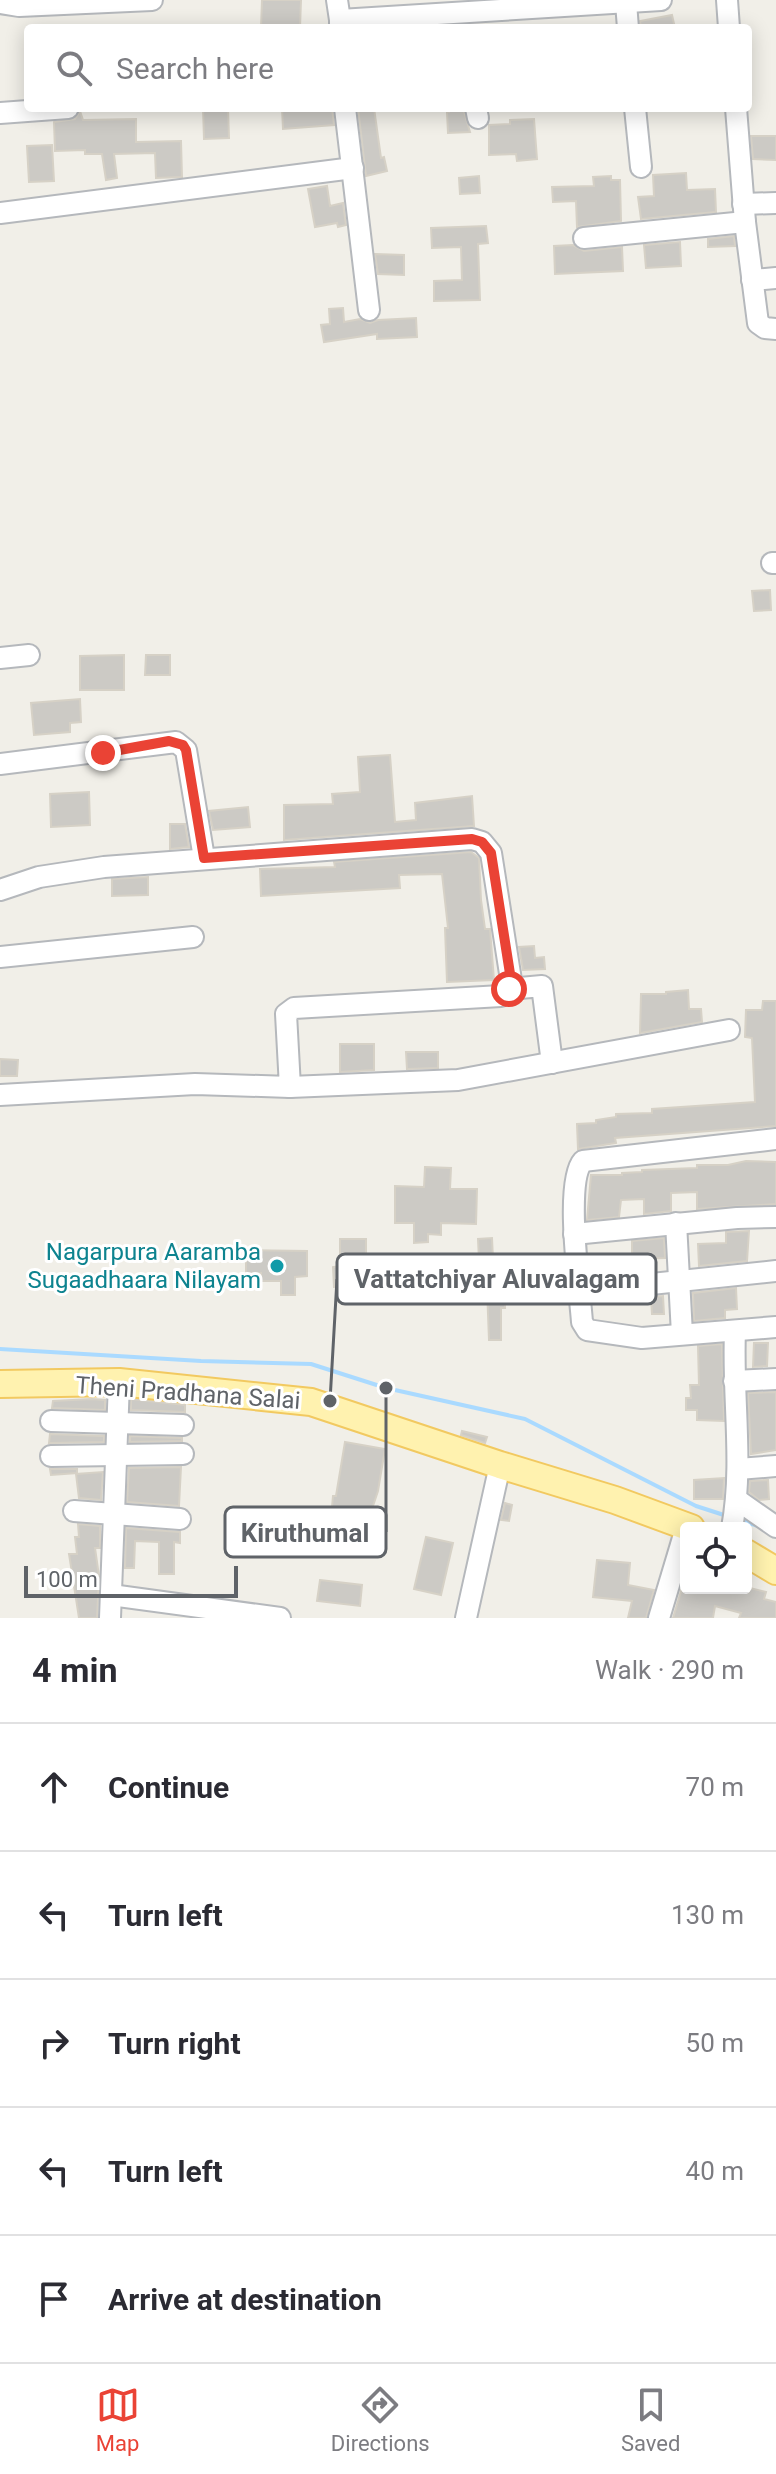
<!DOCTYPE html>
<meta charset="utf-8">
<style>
body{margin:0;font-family:Roboto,sans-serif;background:#f7f7f7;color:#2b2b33}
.controls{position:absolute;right:24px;bottom:24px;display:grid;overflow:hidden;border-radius:8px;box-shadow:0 4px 20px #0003}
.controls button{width:72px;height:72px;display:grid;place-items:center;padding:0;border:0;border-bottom:2px solid #e1e1e2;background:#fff;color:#2b2b33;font:40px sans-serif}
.scale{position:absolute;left:24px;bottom:20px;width:214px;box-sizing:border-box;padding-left:8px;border:4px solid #5f6368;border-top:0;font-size:22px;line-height:28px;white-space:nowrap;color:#5f6368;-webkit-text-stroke:6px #fff;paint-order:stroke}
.stop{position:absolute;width:24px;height:24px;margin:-18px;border:6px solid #ea4335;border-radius:50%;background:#fff}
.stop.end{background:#ea4335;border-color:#fff;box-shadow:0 2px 8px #0008}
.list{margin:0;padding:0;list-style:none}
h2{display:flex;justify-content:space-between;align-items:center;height:104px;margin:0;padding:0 32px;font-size:34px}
h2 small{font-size:26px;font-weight:400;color:#7c7c81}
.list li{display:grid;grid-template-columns:52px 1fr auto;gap:24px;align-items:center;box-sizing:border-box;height:128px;padding:0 32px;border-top:2px solid #e1e1e2}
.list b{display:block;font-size:30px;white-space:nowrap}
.list em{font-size:26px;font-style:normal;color:#7c7c81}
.icon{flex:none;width:44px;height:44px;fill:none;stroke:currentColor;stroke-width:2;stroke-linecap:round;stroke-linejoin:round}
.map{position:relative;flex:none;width:776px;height:1618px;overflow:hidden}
.search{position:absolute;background:#fff;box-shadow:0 4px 20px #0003;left:24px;right:24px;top:24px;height:88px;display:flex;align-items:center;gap:20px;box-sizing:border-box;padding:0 28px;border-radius:8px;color:#7c7c81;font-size:30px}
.sheet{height:744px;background:#fff}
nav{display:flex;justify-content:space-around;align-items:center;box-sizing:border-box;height:112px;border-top:2px solid #e1e1e2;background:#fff;font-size:22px;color:#7c7c81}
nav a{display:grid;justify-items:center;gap:4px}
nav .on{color:#ea4335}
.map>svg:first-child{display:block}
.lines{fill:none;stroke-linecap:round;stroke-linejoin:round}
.stream{stroke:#aadaff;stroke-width:4}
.building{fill:#cccac5;stroke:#d6d1c6;stroke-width:2}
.minor-casing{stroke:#b5b8bc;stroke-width:24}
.major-casing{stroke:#f2c960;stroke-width:30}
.minor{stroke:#fff;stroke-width:20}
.major{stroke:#fff2af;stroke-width:26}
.route{stroke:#ea4335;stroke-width:10}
.culture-dot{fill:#0f9aa8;stroke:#fff;stroke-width:3}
.labels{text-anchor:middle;stroke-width:6;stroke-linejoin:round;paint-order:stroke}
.culture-label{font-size:24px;fill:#0d838f;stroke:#fff;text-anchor:end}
.street-label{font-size:24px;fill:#5f6368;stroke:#fff}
.leader{fill:none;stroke:#5f6368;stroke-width:3}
.callout-dot{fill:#5f6368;stroke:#fff;stroke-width:3}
.callout{fill:#fff;stroke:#5f6368;stroke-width:3}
.callout-label{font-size:26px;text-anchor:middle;font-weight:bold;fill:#5f6368}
</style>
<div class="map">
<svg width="776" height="1618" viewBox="0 0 776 1618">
<rect width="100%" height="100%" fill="#f1efe8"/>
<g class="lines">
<!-- stream -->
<g class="stream">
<path d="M 0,1349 L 201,1361 L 311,1364 L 386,1388 L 525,1419 L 696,1506 L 727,1516"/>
<path d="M 740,1520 L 758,1526"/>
</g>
</g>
<!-- building -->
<g class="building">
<path d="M 262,0 L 301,0 L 300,28 L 261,28 Z"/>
<path d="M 672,15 L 675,28 L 641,28 L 640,21 Z"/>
<path d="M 203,108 L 228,108 L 229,138 L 204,139 Z"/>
<path d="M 282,108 L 332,108 L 334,125 L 283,129 Z"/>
<path d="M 358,108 L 374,108 L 381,158 L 384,157 L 387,171 L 366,176 Z"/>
<path d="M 449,108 L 463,108 L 470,132 L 448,133 L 447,112 L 449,112 Z"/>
<path d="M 80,111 L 83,120 L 136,119 L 136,142 L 181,141 L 182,177 L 156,178 L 155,153 L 114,154 L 117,178 L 106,180 L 102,154 L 85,154 L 85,150 L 55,151 L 54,122 L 75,119 Z"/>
<path d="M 534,119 L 537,159 L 517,161 L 516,154 L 489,155 L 489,125 L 510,124 L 510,120 Z"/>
<path d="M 751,136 L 776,136 L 776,160 L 753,159 Z"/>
<path d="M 52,145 L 54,181 L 29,182 L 27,146 Z"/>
<path d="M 686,173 L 687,190 L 715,189 L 716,212 L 641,219 L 638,197 L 654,196 L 653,175 Z"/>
<path d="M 479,176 L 480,193 L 460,194 L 459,178 Z"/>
<path d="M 611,176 L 611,180 L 620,180 L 621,221 L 577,227 L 576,201 L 553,202 L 552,187 L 594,186 L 593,177 Z"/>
<path d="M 327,186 L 330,206 L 343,203 L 346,225 L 338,227 L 337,223 L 315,227 L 308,189 Z"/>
<path d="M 486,226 L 488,243 L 478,244 L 480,300 L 434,301 L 434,281 L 462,280 L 461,247 L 432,248 L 431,228 Z"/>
<path d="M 734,236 L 735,246 L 708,247 L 708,239 Z"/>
<path d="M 680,242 L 681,266 L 646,268 L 644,245 Z"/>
<path d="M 573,245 L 584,251 L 622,247 L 623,271 L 555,274 L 554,246 Z"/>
<path d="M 375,254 L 404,255 L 404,275 L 378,274 Z"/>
<path d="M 343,308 L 344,322 L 360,319 L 370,323 L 378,320 L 416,318 L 417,337 L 377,339 L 377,334 L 324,342 L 321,325 L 330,324 L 329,309 Z"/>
<path d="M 770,590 L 771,610 L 754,611 L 752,591 Z"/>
<path d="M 124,655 L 124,690 L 80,690 L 80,656 Z"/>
<path d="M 146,655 L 170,655 L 170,675 L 145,675 Z"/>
<path d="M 80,699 L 81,722 L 70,723 L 70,732 L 34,735 L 31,703 Z"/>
<path d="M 390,755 L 395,822 L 416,820 L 415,803 L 472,796 L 474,826 L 284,840 L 284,805 L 333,804 L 332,794 L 360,792 L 358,757 Z"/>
<path d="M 89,792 L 90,825 L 51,827 L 50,794 Z"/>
<path d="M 248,807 L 250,827 L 213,830 L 209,811 Z"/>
<path d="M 170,824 L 185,824 L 189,847 L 170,849 Z"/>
<path d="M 471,852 L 479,858 L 481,900 L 485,929 L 490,929 L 494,980 L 447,982 L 445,928 L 448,928 L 442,874 L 399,875 L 400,888 L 261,896 L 260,869 L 335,867 L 334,862 Z"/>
<path d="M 148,877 L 148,895 L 112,896 L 112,879 Z"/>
<path d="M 534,946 L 535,958 L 544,957 L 545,969 L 523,970 L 519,947 Z"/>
<path d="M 688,990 L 689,1009 L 701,1009 L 702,1022 L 640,1033 L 641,994 L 666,994 L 666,992 Z"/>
<path d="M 763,1001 L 776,1001 L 776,1126 L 615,1138 L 616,1143 L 578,1149 L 577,1124 L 596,1123 L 596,1120 L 616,1117 L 616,1114 L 652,1113 L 652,1109 L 755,1102 L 752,1038 L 745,1037 L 746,1010 L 762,1010 Z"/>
<path d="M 340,1044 L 374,1044 L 374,1070 L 340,1072 Z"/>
<path d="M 406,1052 L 438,1052 L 438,1068 L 407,1069 Z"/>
<path d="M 0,1059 L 18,1060 L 17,1076 L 0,1076 Z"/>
<path d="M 746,1161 L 776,1162 L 776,1204 L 697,1209 L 697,1192 L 671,1193 L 671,1211 L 644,1214 L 644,1199 L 621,1200 L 619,1217 L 587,1220 L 591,1175 L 622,1175 L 622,1173 L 642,1172 L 642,1170 L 697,1168 L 697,1165 L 728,1165 Z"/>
<path d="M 425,1167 L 451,1168 L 450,1189 L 477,1189 L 476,1224 L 441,1223 L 441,1235 L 428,1234 L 428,1242 L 414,1243 L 414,1223 L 395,1223 L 395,1186 L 424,1187 Z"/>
<path d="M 749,1231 L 747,1261 L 699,1266 L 698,1244 L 726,1243 L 726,1232 Z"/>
<path d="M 492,1238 L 493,1259 L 479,1260 L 478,1239 Z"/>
<path d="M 664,1238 L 665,1258 L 632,1259 L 632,1241 Z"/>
<path d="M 340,1239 L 366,1239 L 366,1262 L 357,1262 L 358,1286 L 334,1287 L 333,1267 L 340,1266 Z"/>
<path d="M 246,1250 L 307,1251 L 307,1276 L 295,1277 L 295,1295 L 281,1295 L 281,1281 L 261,1281 L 261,1273 L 246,1274 Z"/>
<path d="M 487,1288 L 504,1288 L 505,1308 L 501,1308 L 501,1340 L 489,1340 Z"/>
<path d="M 736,1288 L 737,1309 L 725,1310 L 725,1318 L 694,1321 L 693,1293 Z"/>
<path d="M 663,1296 L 664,1314 L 652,1314 L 651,1297 Z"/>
<path d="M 754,1343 L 768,1343 L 767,1366 L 753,1367 Z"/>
<path d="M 722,1344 L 724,1421 L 697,1420 L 697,1410 L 686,1410 L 686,1398 L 691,1398 L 690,1385 L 699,1385 L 698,1346 Z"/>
<path d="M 776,1392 L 776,1450 L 751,1454 L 748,1393 Z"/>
<path d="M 92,1399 L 105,1400 L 105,1410 L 52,1408 L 53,1401 Z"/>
<path d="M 131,1399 L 185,1405 L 185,1412 L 131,1410 Z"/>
<path d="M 462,1431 L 487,1437 L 485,1443 L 461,1435 Z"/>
<path d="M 50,1434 L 104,1436 L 104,1442 L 49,1443 Z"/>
<path d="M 130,1436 L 182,1438 L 182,1441 L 130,1442 Z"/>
<path d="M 345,1442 L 385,1449 L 378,1491 L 368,1521 L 331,1518 L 333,1496 L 336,1496 Z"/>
<path d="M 181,1467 L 179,1506 L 127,1502 L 129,1468 Z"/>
<path d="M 50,1469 L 77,1469 L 77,1473 L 51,1475 Z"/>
<path d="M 103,1472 L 101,1500 L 79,1498 L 76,1474 Z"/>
<path d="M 724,1478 L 723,1499 L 694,1499 L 694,1480 Z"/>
<path d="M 768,1480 L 769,1499 L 759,1500 L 749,1492 L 750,1481 Z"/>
<path d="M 505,1503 L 512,1505 L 509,1521 L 501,1520 Z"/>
<path d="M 78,1524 L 100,1526 L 100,1548 L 95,1548 L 99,1576 L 97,1618 L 79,1618 L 69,1554 L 77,1554 L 75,1537 L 79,1537 Z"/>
<path d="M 126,1528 L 180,1532 L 180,1543 L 174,1542 L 174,1574 L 159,1574 L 159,1542 L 135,1541 L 134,1568 L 125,1568 Z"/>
<path d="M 426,1537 L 453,1543 L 441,1595 L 414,1589 Z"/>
<path d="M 597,1560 L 630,1563 L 628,1585 L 654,1590 L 646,1618 L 628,1618 L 632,1601 L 593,1597 Z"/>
<path d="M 320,1580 L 362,1585 L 360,1606 L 317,1601 Z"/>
<path d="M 682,1588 L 750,1588 L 766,1592 L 764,1599 L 776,1602 L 776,1618 L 739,1618 L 741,1613 L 715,1606 L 713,1618 L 673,1618 Z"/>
</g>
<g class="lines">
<defs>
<g id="minor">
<path d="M 337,0 L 340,20"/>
<path d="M 727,0 L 729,28"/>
<path d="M 0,3 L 19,6 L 152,0"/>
<path d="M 626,3 L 628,28"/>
<path d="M 340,28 L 340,20 L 661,0"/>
<path d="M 345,108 L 369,310"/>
<path d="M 476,108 L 478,118"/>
<path d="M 635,108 L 641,167"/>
<path d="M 736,108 L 745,222 L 758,323 L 765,328 L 776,329"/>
<path d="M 0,113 L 68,108"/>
<path d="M 743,204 L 776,203"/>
<path d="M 0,213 L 353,168"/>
<path d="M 584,238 L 745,222"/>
<path d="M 752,280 L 776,278"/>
<path d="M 772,563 L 776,563"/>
<path d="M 0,658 L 29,655"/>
<path d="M 0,764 L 176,742 L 186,750 L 204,858"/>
<path d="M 0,890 L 39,877 L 104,867 L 472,839 L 482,842 L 491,853 L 511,980 L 509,989"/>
<path d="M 0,957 L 193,937"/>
<path d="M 290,1087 L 458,1080 L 729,1030"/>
<path d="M 0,1095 L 195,1084 L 290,1087 L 286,1014 L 294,1008 L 501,996 L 509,989 L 542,986 L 552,1063"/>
<path d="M 776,1139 L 583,1161 C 564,1182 580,1291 582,1322 L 587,1330 L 642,1338 L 776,1327"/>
<path d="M 676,1223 L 682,1334"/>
<path d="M 574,1234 L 737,1218 L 776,1217"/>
<path d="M 579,1283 L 632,1286 L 776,1271"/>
<path d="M 734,1381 L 776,1379"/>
<path d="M 51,1421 L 183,1425"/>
<path d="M 51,1456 L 183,1454"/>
<path d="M 738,1469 L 776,1466"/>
<path d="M 736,1499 L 776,1527"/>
<path d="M 74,1511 L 180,1519"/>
<path d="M 732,1528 C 744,1463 732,1397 735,1331"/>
<path d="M 111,1595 L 280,1618"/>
<path d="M 110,1618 L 119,1382"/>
<path d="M 466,1618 L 500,1465"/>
<path d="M 659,1618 L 686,1528"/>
</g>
<g id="major">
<path d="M 0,1384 L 119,1382 L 311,1402 L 500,1465 L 615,1500 L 691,1528"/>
<path d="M 746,1553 L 776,1571"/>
</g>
</defs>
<!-- minor casing -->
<use href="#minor" class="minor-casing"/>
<!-- major casing -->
<use href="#major" class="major-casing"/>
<!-- minor -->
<use href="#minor" class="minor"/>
<!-- major -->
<use href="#major" class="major"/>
</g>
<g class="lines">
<!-- route -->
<path class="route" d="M 103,753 L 169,741 L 183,745 L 186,750 L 204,858 L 472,839 L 482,842 L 491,853 L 511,980 L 509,989"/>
</g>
<!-- markers -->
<circle class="culture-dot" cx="277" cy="1266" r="8"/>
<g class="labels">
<!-- culture labels -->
<g class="culture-label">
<text x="261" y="1260">Nagarpura Aaramba<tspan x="261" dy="28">Sugaadhaara Nilayam</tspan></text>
</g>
<!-- street labels -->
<g class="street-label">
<text transform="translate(188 1393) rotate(4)" y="8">Theni Pradhana Salai</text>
</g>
</g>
<!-- callouts -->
<path class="leader" d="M330 1401L337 1279M386 1388L386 1532"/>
<g class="callout-dot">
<circle cx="330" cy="1401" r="8"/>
<circle cx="386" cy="1388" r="8"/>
</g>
<g class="callout">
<rect x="337" y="1254" width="319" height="50" rx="8"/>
<rect x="225" y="1507" width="161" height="50" rx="8"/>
</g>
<g class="callout-label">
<text x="497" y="1288">Vattatchiyar Aluvalagam</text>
<text x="305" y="1542">Kiruthumal</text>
</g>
</svg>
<div class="controls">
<button><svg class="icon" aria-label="locate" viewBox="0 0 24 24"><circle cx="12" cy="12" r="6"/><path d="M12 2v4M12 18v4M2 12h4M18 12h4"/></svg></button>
</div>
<div class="scale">100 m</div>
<div class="stop" style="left:509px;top:989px"></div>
<div class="stop end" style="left:103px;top:753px"></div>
<div class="search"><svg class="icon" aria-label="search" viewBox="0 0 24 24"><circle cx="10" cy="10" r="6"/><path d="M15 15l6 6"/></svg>Search here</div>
</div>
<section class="sheet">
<h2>4 min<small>Walk · 290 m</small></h2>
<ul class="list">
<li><svg class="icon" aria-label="ahead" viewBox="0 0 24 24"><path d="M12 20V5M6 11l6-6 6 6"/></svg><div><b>Continue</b></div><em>70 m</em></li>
<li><svg class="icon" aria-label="left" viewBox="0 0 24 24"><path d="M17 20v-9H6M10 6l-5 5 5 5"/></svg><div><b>Turn left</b></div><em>130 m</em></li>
<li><svg class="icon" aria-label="right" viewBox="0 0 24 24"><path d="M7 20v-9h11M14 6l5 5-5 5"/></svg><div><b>Turn right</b></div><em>50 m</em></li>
<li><svg class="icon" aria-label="left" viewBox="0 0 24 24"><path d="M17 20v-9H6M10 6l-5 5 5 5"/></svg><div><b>Turn left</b></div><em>40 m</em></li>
<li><svg class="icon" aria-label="arrive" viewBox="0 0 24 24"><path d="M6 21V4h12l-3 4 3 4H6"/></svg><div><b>Arrive at destination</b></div></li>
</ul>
</section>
<nav>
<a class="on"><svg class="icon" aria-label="map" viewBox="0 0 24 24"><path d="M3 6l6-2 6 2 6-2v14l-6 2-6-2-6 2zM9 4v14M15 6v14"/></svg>Map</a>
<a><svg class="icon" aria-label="directions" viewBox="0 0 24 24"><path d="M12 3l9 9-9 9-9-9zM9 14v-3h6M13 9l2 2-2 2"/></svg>Directions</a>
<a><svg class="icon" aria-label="saved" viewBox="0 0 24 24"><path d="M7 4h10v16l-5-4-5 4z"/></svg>Saved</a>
</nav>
